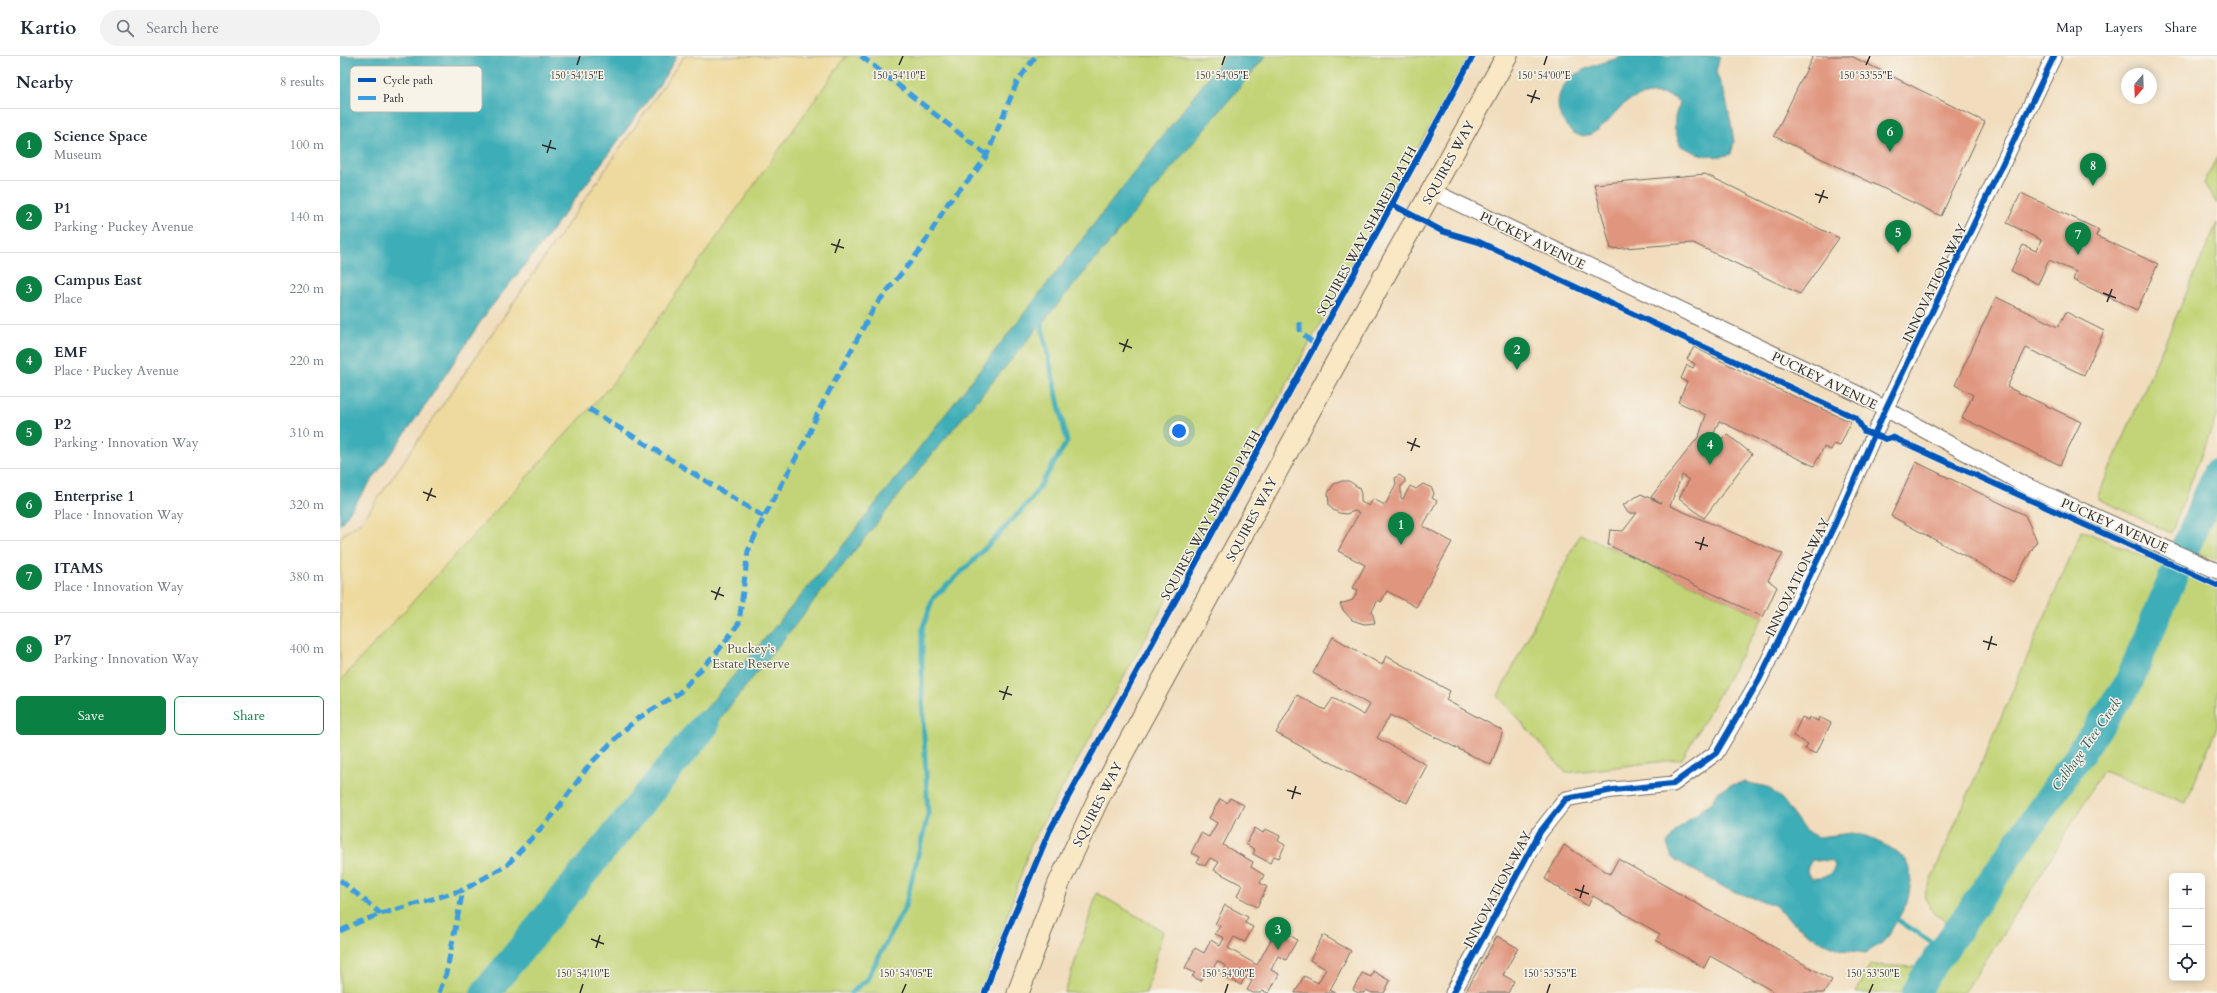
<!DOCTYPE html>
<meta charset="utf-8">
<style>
body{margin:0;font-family:Cardo,serif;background:#f2f2f3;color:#1f2937}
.controls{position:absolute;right:12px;bottom:12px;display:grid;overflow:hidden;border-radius:6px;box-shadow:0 2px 10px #0003}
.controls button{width:36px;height:36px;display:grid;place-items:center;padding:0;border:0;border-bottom:1px solid #e0e1e3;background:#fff;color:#1f2937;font:20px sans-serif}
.compass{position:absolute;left:1781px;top:12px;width:36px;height:36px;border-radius:50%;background:#fff;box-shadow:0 2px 10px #0003;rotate:199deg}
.you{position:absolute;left:839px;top:375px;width:14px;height:14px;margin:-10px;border:3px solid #fff;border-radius:50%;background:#1a73e8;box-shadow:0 0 0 6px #1a73e833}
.badge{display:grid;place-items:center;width:26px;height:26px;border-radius:50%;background:#0b8043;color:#fff;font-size:13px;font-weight:700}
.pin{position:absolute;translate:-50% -33px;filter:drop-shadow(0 1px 2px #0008)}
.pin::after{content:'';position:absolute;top:21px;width:14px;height:12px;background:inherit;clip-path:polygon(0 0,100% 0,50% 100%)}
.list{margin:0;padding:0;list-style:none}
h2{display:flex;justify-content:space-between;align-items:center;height:52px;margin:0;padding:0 16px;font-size:17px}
h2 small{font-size:13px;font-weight:400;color:#747a83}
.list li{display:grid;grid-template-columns:26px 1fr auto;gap:12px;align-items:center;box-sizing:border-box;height:72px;padding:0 16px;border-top:1px solid #e0e1e3}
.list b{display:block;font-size:15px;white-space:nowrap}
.list p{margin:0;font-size:13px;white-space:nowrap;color:#747a83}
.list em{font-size:13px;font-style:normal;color:#747a83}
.actions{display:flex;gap:8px;padding:12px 16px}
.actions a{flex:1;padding:9px 0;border:1px solid #0b8043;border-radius:6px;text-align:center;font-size:14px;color:#0b8043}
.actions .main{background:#0b8043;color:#fff}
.icon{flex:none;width:22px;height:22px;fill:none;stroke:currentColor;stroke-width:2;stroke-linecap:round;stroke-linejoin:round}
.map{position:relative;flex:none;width:1877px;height:937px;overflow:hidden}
header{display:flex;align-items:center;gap:24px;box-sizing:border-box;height:56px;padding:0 20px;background:#fff;border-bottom:1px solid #e0e1e3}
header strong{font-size:19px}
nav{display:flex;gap:22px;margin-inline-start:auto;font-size:14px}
.search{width:280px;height:36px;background:#f2f2f3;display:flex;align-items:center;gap:10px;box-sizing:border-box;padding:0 14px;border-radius:22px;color:#747a83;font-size:15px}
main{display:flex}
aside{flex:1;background:#fff}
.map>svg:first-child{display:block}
.green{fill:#c2d477;stroke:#768051}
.sand{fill:#eeda9e;stroke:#8c8264}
.water{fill:#3cadb7;stroke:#346c71;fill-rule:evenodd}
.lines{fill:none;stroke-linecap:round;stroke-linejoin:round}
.stream{stroke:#3cadb7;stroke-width:5}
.river{stroke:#3cadb7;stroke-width:29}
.building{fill:#e0957e}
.minor-casing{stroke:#70695e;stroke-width:17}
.secondary-casing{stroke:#70695e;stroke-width:23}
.minor{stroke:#fff;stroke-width:15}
.secondary{stroke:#fae7c3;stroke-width:21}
.quiet{stroke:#3d9ce1;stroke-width:5;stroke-dasharray:10 5;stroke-linecap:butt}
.cycleway-casing{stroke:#f7f3e8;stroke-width:8}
.cycleway{stroke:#0057b8;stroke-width:6}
.ticks{fill:none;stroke:#2b2b2b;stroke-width:1.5}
.labels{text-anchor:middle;stroke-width:3;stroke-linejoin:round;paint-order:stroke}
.street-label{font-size:13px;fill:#2b2b2b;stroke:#f7f3e8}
.park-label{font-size:13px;fill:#51553e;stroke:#f7f3e8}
.water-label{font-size:14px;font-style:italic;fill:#31585c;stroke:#f7f3e8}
.key{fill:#f7f3e8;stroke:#bab7af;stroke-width:1}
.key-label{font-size:11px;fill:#2b2b2b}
.ticks-label{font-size:10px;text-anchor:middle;fill:#2b2b2b;stroke:#f7f3e8;stroke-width:3;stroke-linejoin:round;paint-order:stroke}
</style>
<header>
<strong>Kartio</strong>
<div class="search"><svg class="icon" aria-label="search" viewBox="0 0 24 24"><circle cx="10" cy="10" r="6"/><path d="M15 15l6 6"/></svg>Search here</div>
<nav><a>Map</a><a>Layers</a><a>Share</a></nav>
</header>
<main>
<aside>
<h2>Nearby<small>8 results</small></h2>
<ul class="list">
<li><span class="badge">1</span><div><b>Science Space</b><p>Museum</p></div><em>100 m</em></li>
<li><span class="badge">2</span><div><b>P1</b><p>Parking · Puckey Avenue</p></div><em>140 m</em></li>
<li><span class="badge">3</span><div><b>Campus East</b><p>Place</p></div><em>220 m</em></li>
<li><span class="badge">4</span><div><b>EMF</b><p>Place · Puckey Avenue</p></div><em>220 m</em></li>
<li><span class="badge">5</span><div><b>P2</b><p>Parking · Innovation Way</p></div><em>310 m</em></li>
<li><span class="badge">6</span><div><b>Enterprise 1</b><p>Place · Innovation Way</p></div><em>320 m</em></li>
<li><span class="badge">7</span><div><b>ITAMS</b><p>Place · Innovation Way</p></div><em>380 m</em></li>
<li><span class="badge">8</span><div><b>P7</b><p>Parking · Innovation Way</p></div><em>400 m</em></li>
</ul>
<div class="actions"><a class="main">Save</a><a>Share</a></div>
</aside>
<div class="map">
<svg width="1877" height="937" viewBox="0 0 1877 937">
<rect width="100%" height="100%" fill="#f7f3e8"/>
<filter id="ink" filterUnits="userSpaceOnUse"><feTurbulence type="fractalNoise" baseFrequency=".025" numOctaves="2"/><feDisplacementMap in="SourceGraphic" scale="8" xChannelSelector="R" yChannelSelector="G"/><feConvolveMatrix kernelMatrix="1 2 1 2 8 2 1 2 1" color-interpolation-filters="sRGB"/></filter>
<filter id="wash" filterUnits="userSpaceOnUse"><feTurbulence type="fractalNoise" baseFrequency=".012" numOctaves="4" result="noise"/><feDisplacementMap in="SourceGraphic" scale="16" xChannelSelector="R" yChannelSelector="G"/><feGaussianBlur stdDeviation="0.9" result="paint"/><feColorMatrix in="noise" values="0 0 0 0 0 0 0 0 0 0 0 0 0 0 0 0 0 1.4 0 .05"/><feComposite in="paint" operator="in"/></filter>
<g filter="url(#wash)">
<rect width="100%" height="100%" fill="#f1ddbd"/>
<!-- green -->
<g class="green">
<path d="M 409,0 L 1129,0 L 691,788 L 642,937 L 0,937 L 0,625 Z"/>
<path d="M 1877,101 L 1877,148 L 1864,127 Z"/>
<path d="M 1877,167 L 1877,359 L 1831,477 L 1757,442 Z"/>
<path d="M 1877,453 L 1877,504 L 1858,497 Z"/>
<path d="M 1742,474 L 1877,533 L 1877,671 L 1846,747 L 1763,715 L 1694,830 L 1624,937 L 1516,937 L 1530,909 L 1578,911 L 1611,867 L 1594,858 L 1584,840 Z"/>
<path d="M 1240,478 L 1423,561 L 1342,703 L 1226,717 L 1158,640 Z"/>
<path d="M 757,837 L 823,875 L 806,937 L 725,937 Z"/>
</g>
<!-- sand -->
<path class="sand" d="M 344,0 L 506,0 L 271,329 L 0,625 L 0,481 L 23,464 Z"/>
<!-- water -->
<g class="water">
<path d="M 0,0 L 337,0 L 320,28 L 201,189 L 147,256 L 86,348 L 0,469 Z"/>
<path d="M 885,0 L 926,0 L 593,397 L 346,705 L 331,694 L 501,492 Z"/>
<path d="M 1285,0 L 1380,0 L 1376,16 L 1386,43 L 1392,72 L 1394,86 L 1391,98 C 1371,104 1360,99 1341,90 C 1333,72 1332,65 1340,47 C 1327,32 1296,37 1282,50 C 1269,61 1249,95 1228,72 C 1212,54 1216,31 1236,18 C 1250,9 1270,5 1285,0 Z"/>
<path d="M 1404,726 L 1428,731 L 1443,744 L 1465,775 L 1478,781 L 1512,777 L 1526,780 L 1551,792 L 1566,804 L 1570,812 L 1571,827 L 1567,847 L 1545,885 L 1526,897 L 1502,894 L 1477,884 L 1452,866 L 1434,849 L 1389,834 L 1332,802 L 1327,788 L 1338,772 L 1372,746 L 1379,735 L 1391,729 ZM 1472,804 L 1493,805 L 1495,811 C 1489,821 1482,823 1471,822 L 1467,816 L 1468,811 Z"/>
</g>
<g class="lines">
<!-- stream -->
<g class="stream">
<path d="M 1558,864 L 1603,894"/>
<path d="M 511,937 L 527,923 L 565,851 L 588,759 L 582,639 L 582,574 L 593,542 L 632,506 L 691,444 L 727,386 L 700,262"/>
</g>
<!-- river -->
<g class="river">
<path d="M 145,937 L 365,669"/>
<path d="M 1576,937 L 1586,919 L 1787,630 L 1877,417"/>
</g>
</g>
<g id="blocks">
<!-- building -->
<g class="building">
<path d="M 1473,0 L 1511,0 L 1645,66 L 1601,160 L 1434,80 Z"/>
<path d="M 1365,118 L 1499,182 L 1460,238 L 1353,187 L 1271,193 L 1254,128 Z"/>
<path d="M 1681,137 L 1759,174 L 1756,180 L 1818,208 L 1797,254 L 1733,224 L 1736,216 L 1709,204 L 1698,228 L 1671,215 L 1683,189 L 1696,195 L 1701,184 L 1667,167 Z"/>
<path d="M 1656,241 L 1718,271 L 1726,256 L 1764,275 L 1744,319 L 1686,292 L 1667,331 L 1741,366 L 1720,409 L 1622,362 L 1633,339 L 1615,329 Z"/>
<path d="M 1354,291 L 1431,330 L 1511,366 L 1500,390 L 1494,388 L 1491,394 L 1484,391 L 1474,410 L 1379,365 L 1370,387 L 1374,390 L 1387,378 L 1412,398 L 1364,462 L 1339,442 L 1349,424 L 1342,419 L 1330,450 L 1443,498 L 1428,524 L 1437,531 L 1423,561 L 1268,489 L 1270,474 L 1283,475 L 1297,457 L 1288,457 L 1283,449 L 1301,438 L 1321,447 L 1311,441 L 1359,380 L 1366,359 L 1338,346 L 1347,326 L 1341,323 L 1347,309 L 1353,312 L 1355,308 L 1347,303 Z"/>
<path d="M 1576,406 L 1685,459 L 1697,485 L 1673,526 L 1551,460 Z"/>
<path d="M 1059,419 L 1065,423 L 1065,427 L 1061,430 L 1061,442 L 1063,443 L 1070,430 L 1076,433 L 1083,428 L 1092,432 L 1094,438 L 1092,442 L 1097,445 L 1083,470 L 1112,486 L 1076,551 L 1047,535 L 1041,546 L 1038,544 L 1032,555 L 1035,567 L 1024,568 L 1012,564 L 1003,554 L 1000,548 L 1013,544 L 1018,534 L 1013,532 L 1025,509 L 998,495 L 1019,457 L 1015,455 L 1006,458 L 999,457 L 993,454 L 989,449 L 988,437 L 994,428 L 1002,425 L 1009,425 L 1019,432 L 1021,438 L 1021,446 L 1029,450 L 1033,443 L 1045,449 L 1056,429 L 1055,422 Z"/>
<path d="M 993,581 L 1042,609 L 1046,600 L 1110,635 L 1106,644 L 1163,675 L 1151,709 L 1050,659 L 1037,682 L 1087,709 L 1067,747 L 936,677 L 957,639 L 985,654 L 993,642 L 1024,659 L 1030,649 L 973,617 Z"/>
<path d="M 1462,661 L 1468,664 L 1469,661 L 1478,665 L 1479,661 L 1491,667 L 1476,698 L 1465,693 L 1468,688 L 1453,680 Z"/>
<path d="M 890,742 L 904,749 L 883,789 L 913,806 L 911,811 L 924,819 L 920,827 L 927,831 L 917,851 L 897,840 L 902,829 L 874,814 L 879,806 L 870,802 L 865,810 L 857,806 L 859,801 L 851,797 L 861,777 L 869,781 L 877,767 L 869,762 L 880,743 L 887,747 Z"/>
<path d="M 915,772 L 923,777 L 926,773 L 940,780 L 938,785 L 945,789 L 939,802 L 934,800 L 930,807 L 913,798 L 915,794 L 906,788 Z"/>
<path d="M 1224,789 L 1270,818 L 1278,803 L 1492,924 L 1484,937 L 1436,937 L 1370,900 L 1364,912 L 1316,884 L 1320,878 L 1253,840 L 1248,850 L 1205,823 Z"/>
<path d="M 885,849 L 908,861 L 905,867 L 913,871 L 905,886 L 894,881 L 888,892 L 917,909 L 939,869 L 951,876 L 950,879 L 957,884 L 946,904 L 938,900 L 931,914 L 939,918 L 929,937 L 922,935 L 921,937 L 913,937 L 907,934 L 912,925 L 905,921 L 901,929 L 881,918 L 886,910 L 877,905 L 870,920 L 865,917 L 861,925 L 852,920 L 855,917 L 845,912 L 855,892 L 864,897 L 871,884 L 880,890 L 884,882 L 875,878 L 880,870 L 875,868 Z"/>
<path d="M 983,879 L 1011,895 L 990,934 L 996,937 L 955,937 L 964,920 L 978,927 L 986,913 L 970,904 Z"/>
<path d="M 1157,880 L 1178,892 L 1163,919 L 1174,925 L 1168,937 L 1125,937 Z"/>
<path d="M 1033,915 L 1050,925 L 1044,937 L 1032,937 L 1026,934 L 1024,937 L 1018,937 L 1013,934 L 1022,917 L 1031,921 Z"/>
</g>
</g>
</g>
<g filter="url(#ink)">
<use href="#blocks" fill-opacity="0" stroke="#70695e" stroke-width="1"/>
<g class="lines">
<defs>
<g id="minor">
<path d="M 1092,135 L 1520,339 L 1683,428 L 1877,515"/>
<path d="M 1113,937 L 1200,776 L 1226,743 L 1273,734 L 1333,728 L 1376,697 L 1419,624 L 1494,470 L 1545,354 L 1714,0"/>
</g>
<path id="secondary" d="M 678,937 L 719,827 L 760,739 L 998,303 L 1167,0"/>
</defs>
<!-- minor casing -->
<use href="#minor" class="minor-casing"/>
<!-- secondary casing -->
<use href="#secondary" class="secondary-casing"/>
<!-- minor -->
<use href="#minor" class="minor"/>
<!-- secondary -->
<use href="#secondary" class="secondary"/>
<!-- quiet -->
<g class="quiet">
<path d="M 521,0 L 647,99"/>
<path d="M 960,266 L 960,276 L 976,289"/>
<path d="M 249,353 L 424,461"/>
<path d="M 0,824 L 41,858"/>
<path d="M 0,875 L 19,866 L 41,858 L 123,834 L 167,809 L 213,759 L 250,708 L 282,676 L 297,663 L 339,637 L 378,595 L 399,567 L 408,495 L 424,461 L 470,376 L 479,354 L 535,250 L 581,193 L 608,147 L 636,115 L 647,99 L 677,26 L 696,0"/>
<path d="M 99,937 L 106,918 L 123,834"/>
</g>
<defs>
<g id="cycleway">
<path d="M 1053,149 L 1102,175 L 1139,186 L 1516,362 L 1524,375 L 1546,383 L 1552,381 L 1877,529"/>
<path d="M 645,937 L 659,895 L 709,776 L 1133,0"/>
<path d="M 1113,937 L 1200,776 L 1226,743 L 1273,734 L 1333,728 L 1376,697 L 1419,624 L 1494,470 L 1545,354 L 1714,0"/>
</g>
</defs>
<!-- cycleway casing -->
<use href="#cycleway" class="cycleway-casing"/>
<!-- cycleway -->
<use href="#cycleway" class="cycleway"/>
</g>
</g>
<!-- ticks -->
<path class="ticks" d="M 237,9 L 240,0M 559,9 L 563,0M 882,9 L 885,0M 1204,9 L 1207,0M 1526,9 L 1530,0M 1187,39 L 1200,43M 1191,47 L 1196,34M 202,89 L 216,93M 207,97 L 211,84M 1475,138 L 1488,142M 1479,147 L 1484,134M 491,188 L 504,192M 495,197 L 500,183M 1763,237 L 1776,242M 1767,246 L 1772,233M 779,287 L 792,292M 783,296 L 788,283M 1067,386 L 1080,391M 1071,395 L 1076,382M 83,436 L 96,441M 87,445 L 92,432M 1355,486 L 1368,490M 1360,494 L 1364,481M 371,535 L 384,540M 375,544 L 380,531M 1643,585 L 1657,589M 1648,594 L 1652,580M 659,635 L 672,639M 663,644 L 668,630M 947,734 L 961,738M 952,743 L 956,730M 1235,833 L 1249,838M 1240,842 L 1244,829M 251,883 L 264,888M 256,892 L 260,879M 240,937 L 243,928M 562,937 L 566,928M 885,937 L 888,928M 1207,937 L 1210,928M 1529,937 L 1533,928"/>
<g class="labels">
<!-- street labels -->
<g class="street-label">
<text transform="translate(1108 106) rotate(-61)" y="5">SQUIRES WAY</text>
<text transform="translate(1026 175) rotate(-61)" y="5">SQUIRES WAY SHARED PATH</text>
<text transform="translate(1193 184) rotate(26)" y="5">PUCKEY AVENUE</text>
<text transform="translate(1594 227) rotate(-64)" y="5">INNOVATION WAY</text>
<text transform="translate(1485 324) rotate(26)" y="5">PUCKEY AVENUE</text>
<text transform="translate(870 459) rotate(-61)" y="5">SQUIRES WAY SHARED PATH</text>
<text transform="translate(911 463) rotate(-62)" y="5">SQUIRES WAY</text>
<text transform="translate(1775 469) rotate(24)" y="5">PUCKEY AVENUE</text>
<text transform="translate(1457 521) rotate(-64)" y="5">INNOVATION WAY</text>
<text transform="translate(757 748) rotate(-63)" y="5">SQUIRES WAY</text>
<text transform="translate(1157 833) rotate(-62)" y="5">INNOVATION WAY</text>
</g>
<!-- park labels -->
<g class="park-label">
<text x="411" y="597">Puckey's<tspan x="411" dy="15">Estate Reserve</tspan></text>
</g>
<!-- water labels -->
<g class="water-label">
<text transform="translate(1746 688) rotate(-55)" y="5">Cabbage Tree Creek</text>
</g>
</g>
<!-- legend -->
<rect x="10" y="10" width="132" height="46" rx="6" class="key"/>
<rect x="18" y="22" width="18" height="4" fill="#0057b8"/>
<rect x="18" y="40" width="18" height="4" fill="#3d9ce1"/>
<g class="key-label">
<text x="43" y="28">Cycle path</text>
<text x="43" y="46">Path</text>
</g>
<g class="ticks-label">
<text x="1526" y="23">150°53'55"E</text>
<text x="237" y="23">150°54'15"E</text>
<text x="559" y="23">150°54'10"E</text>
<text x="882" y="23">150°54'05"E</text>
<text x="1204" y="23">150°54'00"E</text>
<text x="243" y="921">150°54'10"E</text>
<text x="566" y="921">150°54'05"E</text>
<text x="888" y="921">150°54'00"E</text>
<text x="1210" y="921">150°53'55"E</text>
<text x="1533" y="921">150°53'50"E</text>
</g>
</svg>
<div class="controls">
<button>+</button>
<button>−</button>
<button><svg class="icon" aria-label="locate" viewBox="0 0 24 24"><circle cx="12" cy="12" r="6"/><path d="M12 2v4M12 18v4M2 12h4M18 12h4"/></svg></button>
</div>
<svg class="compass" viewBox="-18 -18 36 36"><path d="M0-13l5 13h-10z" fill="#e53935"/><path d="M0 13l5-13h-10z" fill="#747a83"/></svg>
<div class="you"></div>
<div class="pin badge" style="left:1061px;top:489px">1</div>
<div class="pin badge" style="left:1177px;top:314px">2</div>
<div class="pin badge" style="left:938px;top:894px">3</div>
<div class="pin badge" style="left:1370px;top:409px">4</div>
<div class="pin badge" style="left:1558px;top:197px">5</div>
<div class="pin badge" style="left:1550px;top:96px">6</div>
<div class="pin badge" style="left:1738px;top:199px">7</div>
<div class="pin badge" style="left:1753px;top:130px">8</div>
</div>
</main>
